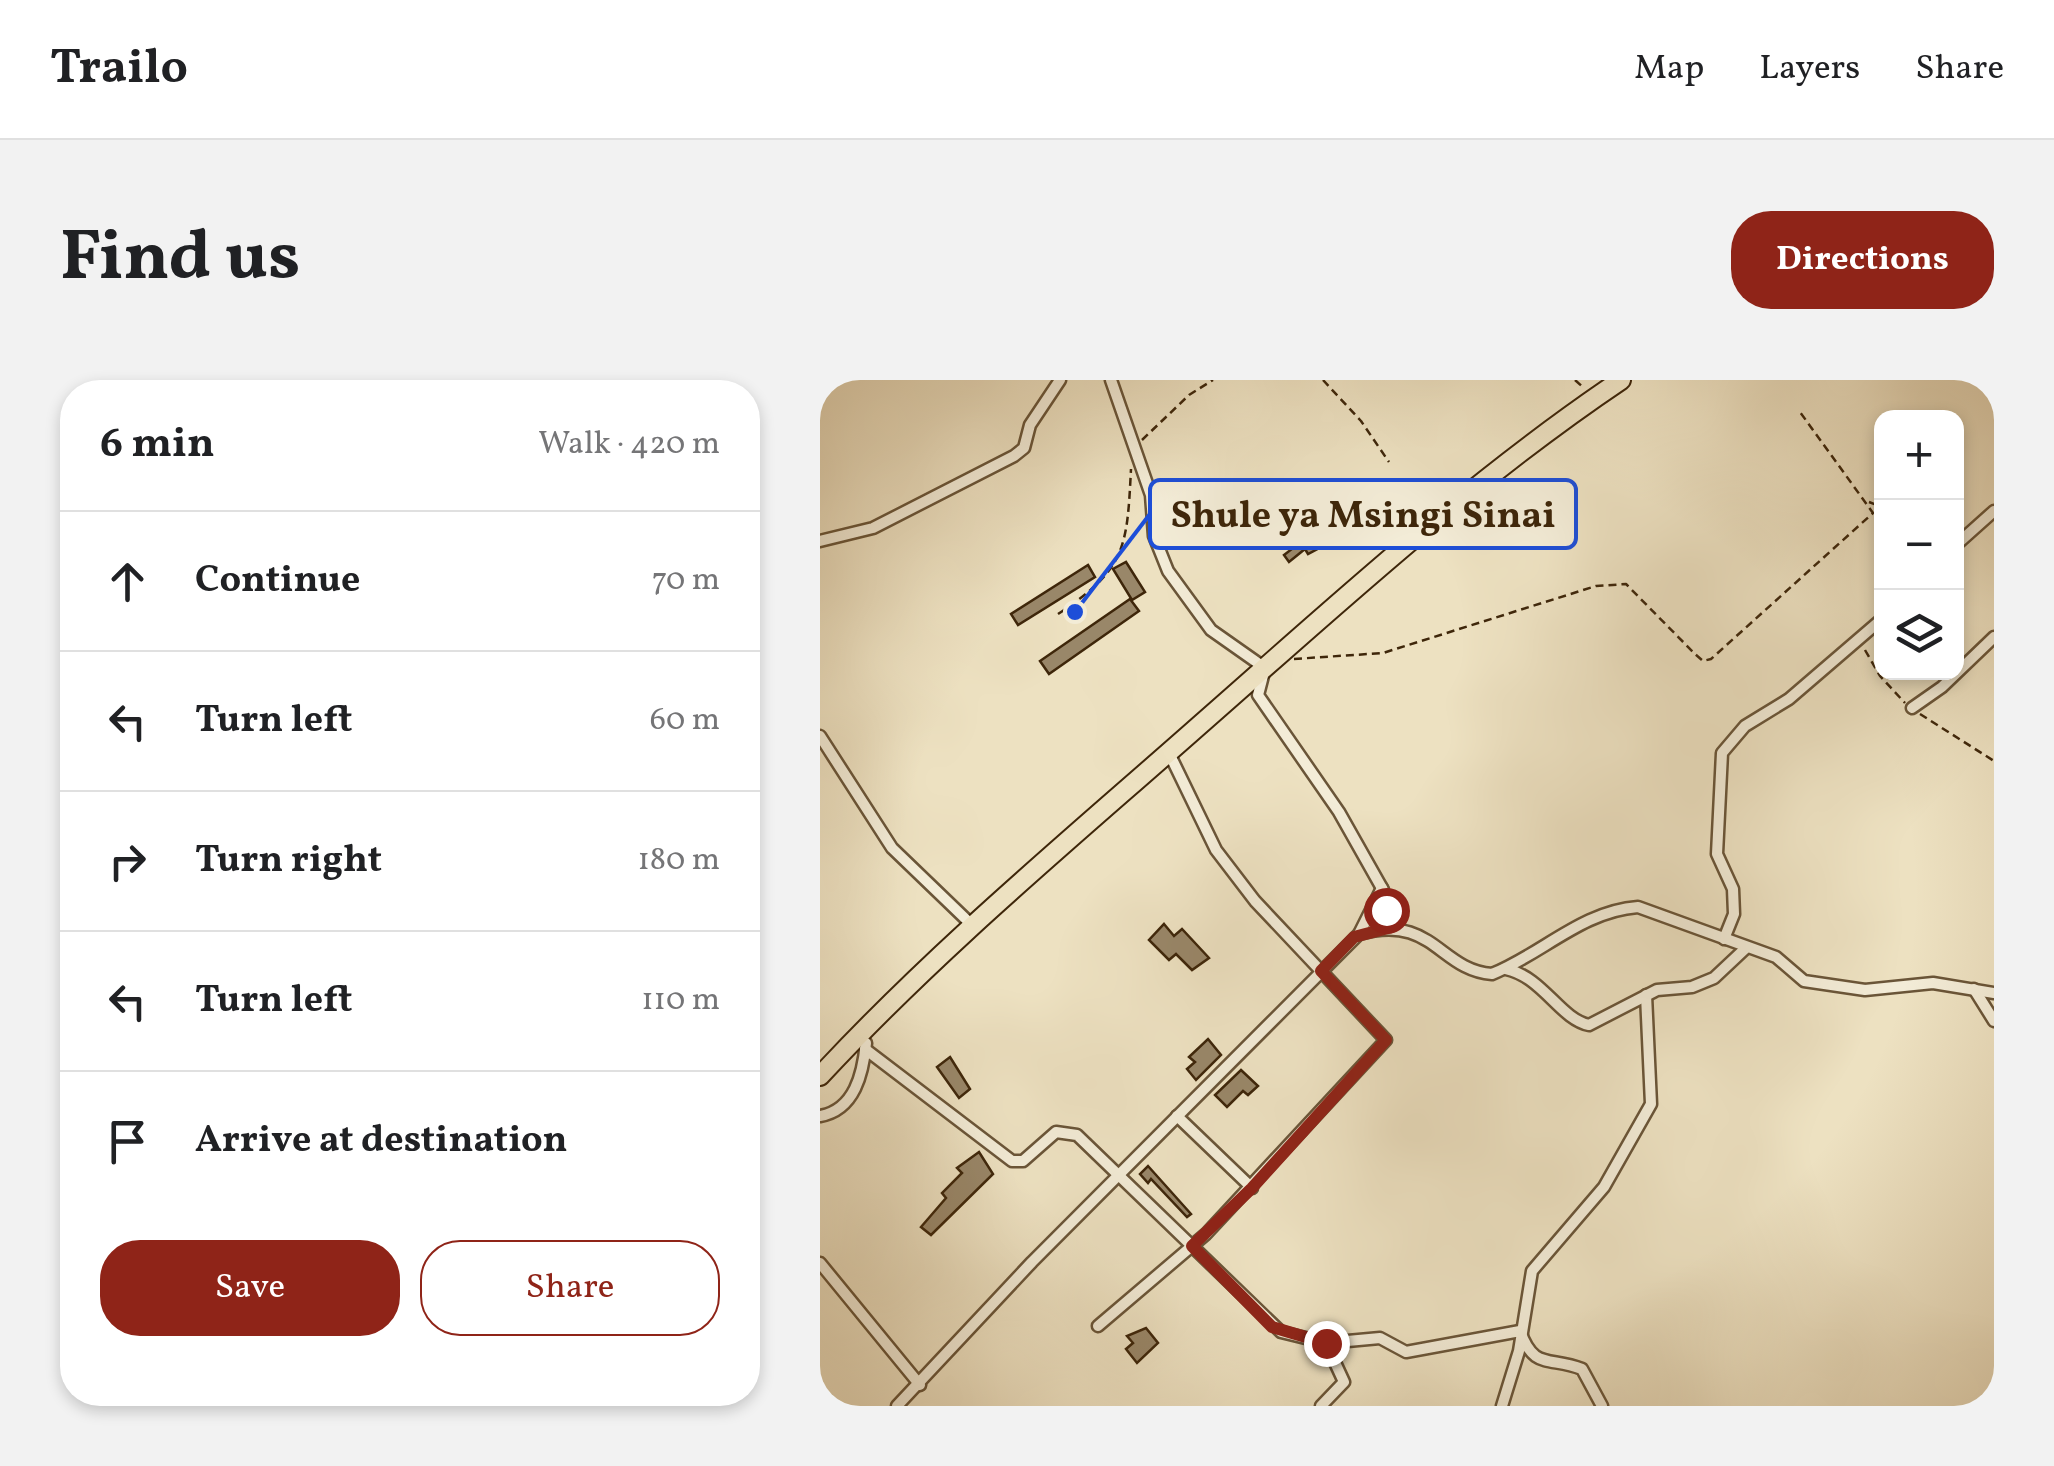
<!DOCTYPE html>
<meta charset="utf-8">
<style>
body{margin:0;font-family:Vollkorn,serif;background:#f2f2f2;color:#202124}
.controls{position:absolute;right:30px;top:30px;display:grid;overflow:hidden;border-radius:20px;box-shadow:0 5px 15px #0003}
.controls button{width:90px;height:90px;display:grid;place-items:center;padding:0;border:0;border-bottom:2px solid #e0e0e0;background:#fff;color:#202124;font:50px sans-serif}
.stop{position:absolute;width:30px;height:30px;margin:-22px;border:8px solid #8f2418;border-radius:50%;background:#fff}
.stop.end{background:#8f2418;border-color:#fff;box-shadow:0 2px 10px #0008}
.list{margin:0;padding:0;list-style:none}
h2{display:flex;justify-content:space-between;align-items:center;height:130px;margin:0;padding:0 40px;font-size:42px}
h2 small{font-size:32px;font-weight:400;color:#757577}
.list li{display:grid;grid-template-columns:65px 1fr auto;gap:30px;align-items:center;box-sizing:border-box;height:140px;padding:0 40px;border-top:2px solid #e0e0e0}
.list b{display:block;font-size:38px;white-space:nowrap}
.list em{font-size:32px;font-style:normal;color:#757577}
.actions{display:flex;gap:20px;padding:30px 40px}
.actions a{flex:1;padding:22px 0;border:2px solid #8f2418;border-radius:40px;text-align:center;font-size:35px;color:#8f2418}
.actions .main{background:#8f2418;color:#fff}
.icon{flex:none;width:55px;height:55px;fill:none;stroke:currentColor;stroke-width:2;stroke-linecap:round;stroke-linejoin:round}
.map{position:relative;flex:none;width:1174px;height:1026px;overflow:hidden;border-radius:40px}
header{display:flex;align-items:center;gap:60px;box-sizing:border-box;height:140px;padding:0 50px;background:#fff;border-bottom:2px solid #e0e0e0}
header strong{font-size:48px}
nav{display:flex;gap:55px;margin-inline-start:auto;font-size:35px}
.intro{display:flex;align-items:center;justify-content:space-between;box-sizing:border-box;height:240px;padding:0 60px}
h1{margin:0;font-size:70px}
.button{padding:25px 45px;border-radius:40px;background:#8f2418;color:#fff;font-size:35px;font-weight:700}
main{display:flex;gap:60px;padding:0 60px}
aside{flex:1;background:#fff;border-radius:40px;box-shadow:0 5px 15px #0003}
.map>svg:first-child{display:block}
.building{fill:#998769;stroke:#3e260a;stroke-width:2.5}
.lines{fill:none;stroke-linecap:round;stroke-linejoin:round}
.minor-casing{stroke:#6a5538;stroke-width:15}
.trunk-casing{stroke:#3e260a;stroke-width:22}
.path{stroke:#3e260a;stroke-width:2.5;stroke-dasharray:8 5;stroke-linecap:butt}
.minor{stroke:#f3ecd7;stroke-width:10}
.trunk{stroke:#ede1c1;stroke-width:18}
.route{stroke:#8f2418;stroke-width:12}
.leader{fill:none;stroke:#1d4ed8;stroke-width:4}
.callout-dot{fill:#1d4ed8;stroke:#f3ecd7;stroke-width:4}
.callout{fill:#f3ecd7;stroke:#1d4ed8;stroke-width:4}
.callout-label{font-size:38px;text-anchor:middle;font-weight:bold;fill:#3e260a}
</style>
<header>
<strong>Trailo</strong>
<nav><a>Map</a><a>Layers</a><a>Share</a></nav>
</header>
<div class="intro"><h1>Find us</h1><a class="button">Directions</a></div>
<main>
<aside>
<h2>6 min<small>Walk · 420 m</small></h2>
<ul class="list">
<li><svg class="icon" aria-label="ahead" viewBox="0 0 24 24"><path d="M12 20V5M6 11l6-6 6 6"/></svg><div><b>Continue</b></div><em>70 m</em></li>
<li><svg class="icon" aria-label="left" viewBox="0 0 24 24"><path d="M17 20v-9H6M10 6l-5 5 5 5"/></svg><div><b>Turn left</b></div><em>60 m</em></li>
<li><svg class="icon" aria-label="right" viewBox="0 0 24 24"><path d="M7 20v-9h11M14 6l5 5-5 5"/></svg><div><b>Turn right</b></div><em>180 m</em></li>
<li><svg class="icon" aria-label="left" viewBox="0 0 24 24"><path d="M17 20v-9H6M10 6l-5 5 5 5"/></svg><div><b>Turn left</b></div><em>110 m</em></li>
<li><svg class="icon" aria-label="arrive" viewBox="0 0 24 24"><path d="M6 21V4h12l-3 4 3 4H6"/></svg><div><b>Arrive at destination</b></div></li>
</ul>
<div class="actions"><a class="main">Save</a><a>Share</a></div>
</aside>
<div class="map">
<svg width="1174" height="1026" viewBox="0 0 1174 1026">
<rect width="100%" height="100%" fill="#ede1c1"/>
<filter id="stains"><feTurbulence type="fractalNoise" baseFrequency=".002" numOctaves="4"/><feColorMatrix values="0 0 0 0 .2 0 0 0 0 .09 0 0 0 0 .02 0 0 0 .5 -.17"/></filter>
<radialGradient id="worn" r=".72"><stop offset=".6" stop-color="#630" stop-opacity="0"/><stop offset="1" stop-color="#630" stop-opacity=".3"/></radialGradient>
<!-- building -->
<g class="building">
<path d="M 495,147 L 505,165 L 488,174 L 485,169 L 469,182 L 464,175 L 481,162 L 477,154 Z"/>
<path d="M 306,182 L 325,212 L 312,220 L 293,189 Z"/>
<path d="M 268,185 L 275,197 L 198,245 L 191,234 Z"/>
<path d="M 310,219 L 319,231 L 229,294 L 220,281 Z"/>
<path d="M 344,544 L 354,556 L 362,549 L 389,578 L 372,590 L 356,574 L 349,580 L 329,560 Z"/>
<path d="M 388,659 L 401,675 L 376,700 L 367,689 L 375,682 L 369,677 Z"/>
<path d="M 130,677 L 150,709 L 139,718 L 117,687 Z"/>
<path d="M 421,690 L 438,706 L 428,715 L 423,711 L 407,727 L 395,715 Z"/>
<path d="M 159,772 L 173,794 L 111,855 L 101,847 L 126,818 L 122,813 L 142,793 L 137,788 Z"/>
<path d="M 328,786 L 371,834 L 367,837 L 331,799 L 328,803 L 320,794 Z"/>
<path d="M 326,948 L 338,963 L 317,983 L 306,969 L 313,963 L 307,956 Z"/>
</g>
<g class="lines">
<defs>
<g id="minor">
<path d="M 291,0 L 331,115 L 334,156 L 348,191 L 391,250 L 445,288 L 438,315 L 519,432 L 563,510 L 572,547"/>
<path d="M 0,161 L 53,148 L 194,76 L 204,68 L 210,45 L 240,0"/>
<path d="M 1136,165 L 1174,131"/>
<path d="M 1092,328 L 1122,307 L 1174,257"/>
<path d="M 0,356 L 72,468 L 153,546"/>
<path d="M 539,554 L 562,508"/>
<path d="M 904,559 L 914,534 L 913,509 L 897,474 L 902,373 L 925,346 L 969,319 L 1062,239"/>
<path d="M 686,589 C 723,597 740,639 769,645 L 837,610 L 872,607 L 894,598 L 927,567"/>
<path d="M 1154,609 L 1174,641"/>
<path d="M 45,669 L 192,781 L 203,781 L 236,752 L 257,755 L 461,952 L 506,963 L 560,958 L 586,972 L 700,951 C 714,991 730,976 762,989 L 782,1026"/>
<path d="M 0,736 C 35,730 43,693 46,663"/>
<path d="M 357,736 L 432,808"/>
<path d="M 0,883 L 100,1005"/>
<path d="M 278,946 L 386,854 L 566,660 L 435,521 L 396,470 L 349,373"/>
<path d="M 77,1026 L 212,882 L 539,554 C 613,533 619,590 672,594 C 722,574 762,531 818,527 L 956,577 L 984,601 L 1045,610 L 1113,603 L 1174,613"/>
<path d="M 501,1026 L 524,1002 L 506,963"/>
<path d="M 682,1026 L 699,971 L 712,891 L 784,807 L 831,724 L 826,615"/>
</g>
<path id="trunk" d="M 0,696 C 115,572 246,463 373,351 C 510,231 649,102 801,0"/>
</defs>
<!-- minor casing -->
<use href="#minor" class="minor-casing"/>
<!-- trunk casing -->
<use href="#trunk" class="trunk-casing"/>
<!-- path -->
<g class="path">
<path d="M 503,0 L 541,41 L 569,82"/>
<path d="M 755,0 L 764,8"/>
<path d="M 322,60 L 369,15 L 393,0"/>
<path d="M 1049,122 L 1062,127"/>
<path d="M 238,234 C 306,189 307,168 311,89"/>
<path d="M 1045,270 L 1060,296 L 1085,323"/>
<path d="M 474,279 L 563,273 L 776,206 L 806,204 L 875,274 L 883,281 L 891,279 L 1053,133 L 980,32"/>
<path d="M 1100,334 L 1174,381"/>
</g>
<!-- minor -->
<use href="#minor" class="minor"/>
<!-- trunk -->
<use href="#trunk" class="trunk"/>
</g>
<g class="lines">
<!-- route -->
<path class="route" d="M 506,963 L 452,947 L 372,866 L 432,808 L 566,660 L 501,591 L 534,557 L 572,547 L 566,530"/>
</g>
<!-- callouts -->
<path class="leader" d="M255 232L330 134"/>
<circle class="callout-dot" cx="255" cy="232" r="10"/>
<rect class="callout" x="330" y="100" width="426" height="68" rx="10"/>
<g class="callout-label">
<text x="543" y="147">Shule ya Msingi Sinai</text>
</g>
<rect width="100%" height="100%" filter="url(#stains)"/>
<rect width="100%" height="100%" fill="url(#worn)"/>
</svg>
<div class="controls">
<button>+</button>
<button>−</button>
<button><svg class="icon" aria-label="layers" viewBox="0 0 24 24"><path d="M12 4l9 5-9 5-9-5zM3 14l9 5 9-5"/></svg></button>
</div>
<div class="stop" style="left:566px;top:530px"></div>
<div class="stop end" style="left:506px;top:963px"></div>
</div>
</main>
